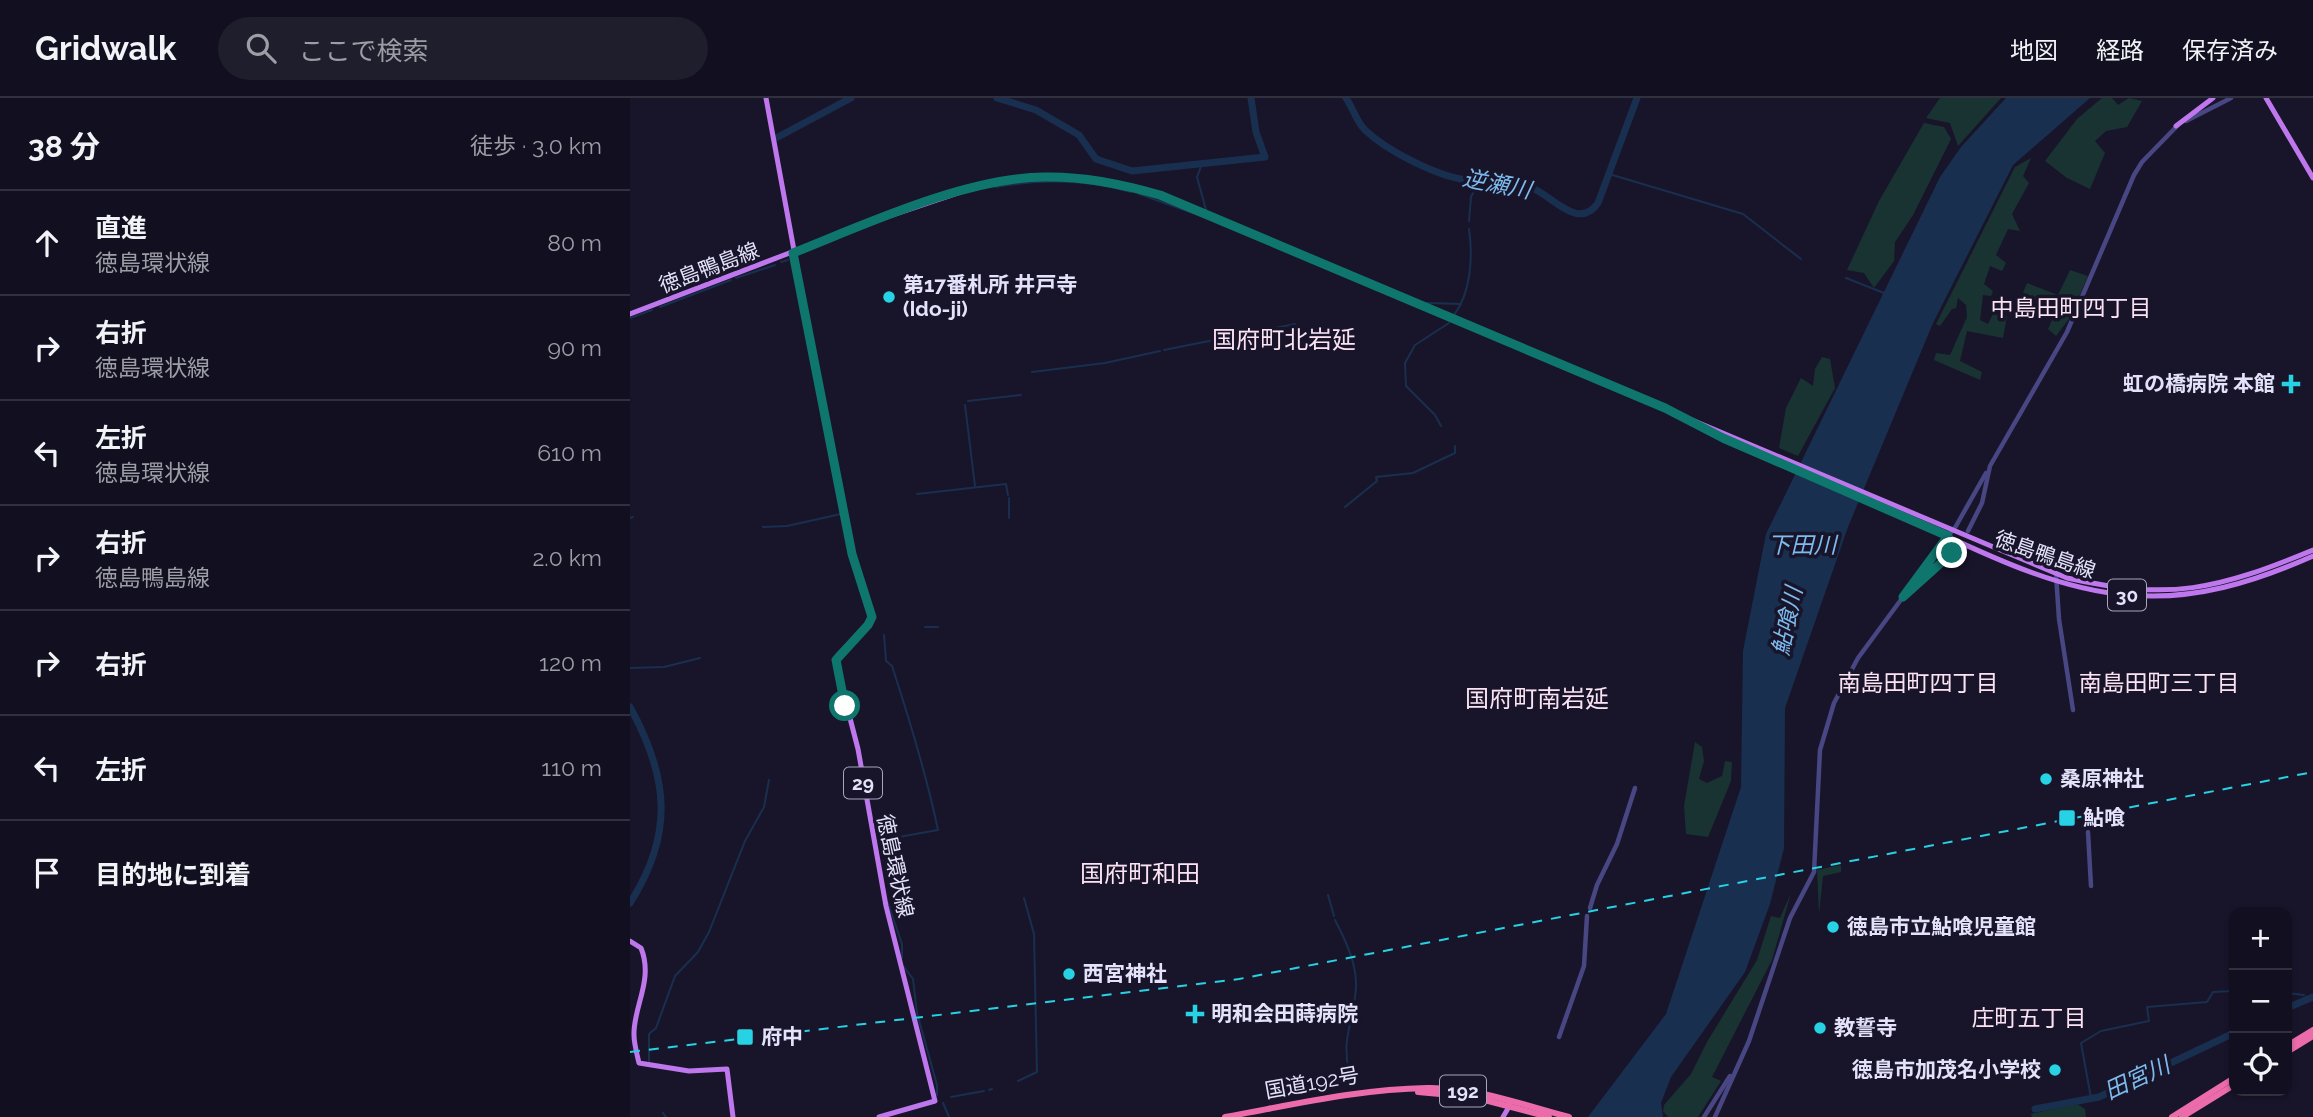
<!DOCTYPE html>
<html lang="ja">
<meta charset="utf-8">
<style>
body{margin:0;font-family:Raleway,"Noto Sans JP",sans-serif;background:#1f1e2d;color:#f1f3f6}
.controls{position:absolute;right:21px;bottom:21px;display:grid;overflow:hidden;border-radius:14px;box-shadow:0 2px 5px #0004}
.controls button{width:63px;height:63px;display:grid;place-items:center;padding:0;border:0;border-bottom:2px solid #31303e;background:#121020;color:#f1f3f6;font:35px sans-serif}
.stop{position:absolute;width:21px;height:21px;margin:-16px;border:5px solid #0f766e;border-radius:50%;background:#fff}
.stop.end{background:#0f766e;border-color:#fff;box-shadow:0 2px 7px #0008}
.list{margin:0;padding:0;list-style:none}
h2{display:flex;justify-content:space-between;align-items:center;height:91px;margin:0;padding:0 28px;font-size:30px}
h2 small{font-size:23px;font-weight:400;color:#9c9da5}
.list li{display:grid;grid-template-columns:46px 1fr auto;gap:21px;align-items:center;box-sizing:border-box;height:105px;padding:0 28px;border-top:2px solid #31303e}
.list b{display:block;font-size:26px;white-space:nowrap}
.list p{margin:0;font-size:23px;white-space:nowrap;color:#9c9da5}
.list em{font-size:23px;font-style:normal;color:#9c9da5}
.icon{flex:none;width:38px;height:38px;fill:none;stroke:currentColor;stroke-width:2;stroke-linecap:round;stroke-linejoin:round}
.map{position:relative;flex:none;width:1683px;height:1019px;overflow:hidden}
header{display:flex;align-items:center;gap:42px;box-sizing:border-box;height:98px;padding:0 35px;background:#121020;border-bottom:2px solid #31303e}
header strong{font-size:33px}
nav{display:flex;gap:38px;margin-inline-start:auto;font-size:24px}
.search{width:490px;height:63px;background:#1f1e2d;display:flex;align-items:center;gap:18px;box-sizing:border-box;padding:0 24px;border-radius:38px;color:#9c9da5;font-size:26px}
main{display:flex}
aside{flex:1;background:#121020}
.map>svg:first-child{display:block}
.green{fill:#193332}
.water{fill:#192f4f}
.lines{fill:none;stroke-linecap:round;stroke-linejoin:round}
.stream{stroke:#192f4f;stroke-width:2}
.river{stroke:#192f4f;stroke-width:7}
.minor{stroke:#484683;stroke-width:4.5}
.major{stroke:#bf77ed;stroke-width:5}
.highway{stroke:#ec6cab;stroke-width:6}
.rail{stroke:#26d2e3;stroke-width:2;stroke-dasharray:10 9;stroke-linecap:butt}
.route{stroke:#0f766e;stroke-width:9}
.poi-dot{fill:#26d2e3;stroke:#18152a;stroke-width:2.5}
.labels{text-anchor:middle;stroke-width:7;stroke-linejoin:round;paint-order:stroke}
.shield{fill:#18152a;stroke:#a7a4bc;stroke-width:2}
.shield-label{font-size:19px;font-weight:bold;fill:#e4e2fb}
.street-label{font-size:21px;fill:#e4e2fb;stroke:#18152a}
.poi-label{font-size:21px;font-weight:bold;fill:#e4e2fb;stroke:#18152a;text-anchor:start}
.water-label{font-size:23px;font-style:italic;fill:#7dbbee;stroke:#18152a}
.neighbourhood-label{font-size:23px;fill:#fbe3f3;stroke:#18152a}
.quarter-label{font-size:24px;fill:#fbe3f3;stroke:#18152a}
</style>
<header>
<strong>Gridwalk</strong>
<div class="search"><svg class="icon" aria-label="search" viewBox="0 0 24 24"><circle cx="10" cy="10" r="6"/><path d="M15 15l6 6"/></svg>ここで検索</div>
<nav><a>地図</a><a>経路</a><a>保存済み</a></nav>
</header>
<main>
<aside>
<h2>38 分<small>徒歩 · 3.0 km</small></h2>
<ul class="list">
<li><svg class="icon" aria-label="ahead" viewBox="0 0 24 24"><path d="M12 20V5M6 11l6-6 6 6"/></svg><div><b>直進</b><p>徳島環状線</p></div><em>80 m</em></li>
<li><svg class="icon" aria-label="right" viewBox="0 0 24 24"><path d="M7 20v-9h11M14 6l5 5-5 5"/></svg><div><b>右折</b><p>徳島環状線</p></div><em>90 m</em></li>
<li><svg class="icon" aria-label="left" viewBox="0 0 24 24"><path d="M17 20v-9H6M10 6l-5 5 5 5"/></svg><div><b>左折</b><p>徳島環状線</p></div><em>610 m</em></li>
<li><svg class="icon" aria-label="right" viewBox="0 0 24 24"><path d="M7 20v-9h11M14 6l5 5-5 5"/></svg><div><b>右折</b><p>徳島鴨島線</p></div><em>2.0 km</em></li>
<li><svg class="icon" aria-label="right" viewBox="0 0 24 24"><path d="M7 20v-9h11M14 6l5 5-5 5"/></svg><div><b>右折</b></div><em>120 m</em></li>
<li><svg class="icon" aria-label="left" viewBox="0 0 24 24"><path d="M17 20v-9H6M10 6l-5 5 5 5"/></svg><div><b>左折</b></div><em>110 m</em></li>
<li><svg class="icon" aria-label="arrive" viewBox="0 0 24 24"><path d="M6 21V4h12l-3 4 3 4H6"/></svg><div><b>目的地に到着</b></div></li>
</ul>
</aside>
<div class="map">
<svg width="1683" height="1019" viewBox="0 0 1683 1019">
<rect width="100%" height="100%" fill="#18152a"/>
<!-- green -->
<g class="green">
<path d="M 1310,0 L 1371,0 L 1328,48 L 1320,25 L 1296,20 Z"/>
<path d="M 1472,0 L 1482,0 L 1488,7 L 1499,0 L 1512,3 L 1497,29 L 1476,33 L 1465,43 L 1475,55 L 1460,91 L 1437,80 L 1415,63 L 1447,21 Z"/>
<path d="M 1294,25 L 1314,29 L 1321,41 L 1283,117 L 1265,144 L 1264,163 L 1244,190 L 1234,175 L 1217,172 L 1249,103 Z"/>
<path d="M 1401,60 L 1393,78 L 1399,85 L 1382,116 L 1390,133 L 1378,131 L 1366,157 L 1376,165 L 1372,173 L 1360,168 L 1354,186 L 1363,193 L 1361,198 L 1353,197 L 1350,222 L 1358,226 L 1363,216 L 1377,218 L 1373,240 L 1337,233 L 1330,263 L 1352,274 L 1350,282 L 1304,262 L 1306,255 L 1320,257 L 1337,219 L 1336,207 L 1328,200 L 1326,210 L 1322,211 L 1310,228 L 1306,226 L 1385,69 Z"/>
<path d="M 1440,172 L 1458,178 L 1441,218 L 1426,238 L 1418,231 L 1424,218 L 1402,209 L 1400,200 L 1393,195 L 1397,185 L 1428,197 Z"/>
<path d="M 1192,259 L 1200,261 L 1205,290 L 1168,358 L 1149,350 L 1156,310 L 1171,280 L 1183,288 L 1185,271 Z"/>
<path d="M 1065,644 L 1072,649 L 1074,663 L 1069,681 L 1077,685 L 1092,678 L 1095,663 L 1102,664 L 1101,683 L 1078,739 L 1056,736 L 1054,708 Z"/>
<path d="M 1211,767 L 1211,774 L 1193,778 L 1189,816 L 1187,772 Z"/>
<path d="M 1161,795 L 1142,862 L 1082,979 L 1091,983 L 1068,1019 L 1038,1019 L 1033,1013 L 1034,1007 L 1061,976 L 1077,944 L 1127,862 L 1141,818 L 1150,820 Z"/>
<path d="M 1447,1006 L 1455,1011 L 1456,1019 L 1402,1019 L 1401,1016 Z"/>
</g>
<!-- water -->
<path class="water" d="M 1376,0 L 1460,0 L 1383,67 L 1303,225 L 1218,429 L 1155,610 L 1154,750 L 1140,806 L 1115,874 L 1041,979 L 1031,1005 L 1033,1019 L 958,1019 L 1036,916 L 1111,689 L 1113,553 L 1136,436 L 1310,79 L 1331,49 Z"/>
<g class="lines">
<!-- stream -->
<g class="stream">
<path d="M 572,66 L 567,79 L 576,112"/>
<path d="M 979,76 L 1113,116 L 1171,161"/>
<path d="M 366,89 C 411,81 456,81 501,94"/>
<path d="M 509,96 L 574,119"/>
<path d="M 839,123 L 841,99 L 849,83"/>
<path d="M 151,164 L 158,162"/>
<path d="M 106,180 L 145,167"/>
<path d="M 1216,180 L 1254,195"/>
<path d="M 797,205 L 831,206"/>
<path d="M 30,209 L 101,182"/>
<path d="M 824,217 C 841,195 843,158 839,131"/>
<path d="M 0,220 L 22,212"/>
<path d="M 534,252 L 665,226"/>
<path d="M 402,274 L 475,265 L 530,253"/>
<path d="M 338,303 L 391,297"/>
<path d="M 335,307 L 345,388"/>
<path d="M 811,328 L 805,317 L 776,288 L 775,265 L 785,247 L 819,225"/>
<path d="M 287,396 L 376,386 L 378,397"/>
<path d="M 379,400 L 379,420"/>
<path d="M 715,409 L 747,383 L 746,379 L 783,375 L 825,355 L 825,348"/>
<path d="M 0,420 L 3,419"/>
<path d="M 133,429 L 157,428 L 211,416"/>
<path d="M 295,529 L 308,529"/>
<path d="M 0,570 L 34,569 L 70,560"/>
<path d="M 246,743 L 308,732 C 296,675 280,623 262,568 L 256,563 L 254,537"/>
<path d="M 698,797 L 704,818"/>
<path d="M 258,805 L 272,846 L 272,860"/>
<path d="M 274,869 L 283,881 L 287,915 L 307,987 L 307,997"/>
<path d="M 1657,895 L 1674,897"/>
<path d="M 1676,899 L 1678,900"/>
<path d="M 19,964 L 19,936 L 26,930 L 45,878 L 68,854 L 79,834 L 115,743 L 134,709 L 139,682"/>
<path d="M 388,983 L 407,974 L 404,836 L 394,800"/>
<path d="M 664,990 L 719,974 C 712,941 721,931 725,899 C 730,872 717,845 705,822"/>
<path d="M 359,992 L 362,991"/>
<path d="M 321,999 L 354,993"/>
<path d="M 1461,1000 L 1451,945 L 1471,933 L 1519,923 L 1517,909 L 1577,904 L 1583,894 L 1604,893"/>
<path d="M 313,1005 L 319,1019"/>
<path d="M 33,1015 L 36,1019"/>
</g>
<!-- river -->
<g class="river">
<path d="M 367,0 L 406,12 L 449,37 L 466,61 L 502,73 L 635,59 L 626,34 L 621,0"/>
<path d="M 716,0 C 723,10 726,23 735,32 C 757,53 807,78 836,82 C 858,85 878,81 900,89 C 921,96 948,134 968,105 L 1007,0"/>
<path d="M 148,39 L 221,0"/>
<path d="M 0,609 C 39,680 44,736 0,805"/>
<path d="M 1657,910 L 1683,899"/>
<path d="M 1405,1011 L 1469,999 L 1604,935"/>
</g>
<!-- minor -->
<g class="minor">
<path d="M 1556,23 L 1601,0"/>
<path d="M 1338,433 L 1352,405 L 1360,368 L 1437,234 L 1504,77 L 1512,64 L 1548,27"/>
<path d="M 1426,476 L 1429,521 L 1443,612"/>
<path d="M 1279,489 L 1326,428 L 1356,375"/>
<path d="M 1458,734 L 1461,788"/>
<path d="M 960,810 L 967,787 L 987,746 L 1005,690"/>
<path d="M 929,939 L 954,868 L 957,818"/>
<path d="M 1074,1019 L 1100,978"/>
<path d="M 1085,1019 L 1119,943 L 1160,820 L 1184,774 L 1190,652 L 1204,605 L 1228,560 L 1273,499 L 1327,449"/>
</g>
<!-- major -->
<g class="major">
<path d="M 136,0 L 202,359 L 226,470 L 242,518 L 238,527 L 208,557 L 207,570 L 228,651 L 256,808 L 305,1003 L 249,1019"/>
<path d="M 1636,0 L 1683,80"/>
<path d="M 1546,28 L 1583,0"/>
<path d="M 0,216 L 230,128 L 352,87 L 391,81 L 434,79 L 479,84 L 530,98 L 1437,480 C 1541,503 1586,492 1683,452"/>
<path d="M 1069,328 C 1134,361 1202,388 1268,416 C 1340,448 1418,491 1498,497 C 1564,503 1624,484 1683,458"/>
<path d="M 0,843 L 11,850 C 24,882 3,909 4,937 C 4,946 7,956 9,965 L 59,973 L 97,971 L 103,1019"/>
<path d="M 873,1019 L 880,1007"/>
</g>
<!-- highway -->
<g class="highway">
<path d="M 1657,948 L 1683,932"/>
<path d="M 1657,954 L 1683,938"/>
<path d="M 788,994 L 843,999 L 919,1019"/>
<path d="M 595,1019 C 662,1007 729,991 797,990 C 845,989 893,1007 939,1019"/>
<path d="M 1542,1019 L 1604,980"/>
<path d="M 1552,1019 L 1604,987"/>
</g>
<!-- rail -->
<path class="rail" d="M 0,954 L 609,881 L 1683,674"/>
</g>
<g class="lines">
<!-- route -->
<path class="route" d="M 215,608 L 206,562 L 238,527 L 242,519 L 222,456 L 163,155 C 236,126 335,80 414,79 C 454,78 492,86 530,97 L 1035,310 L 1093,340 L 1318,438 L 1273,499 L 1322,455"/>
</g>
<!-- markers -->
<g class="poi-dot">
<circle cx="259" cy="199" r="7"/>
<path d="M1657.5 275.5h7v7h7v7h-7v7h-7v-7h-7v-7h7z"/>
<circle cx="1416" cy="681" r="7"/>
<rect x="1428" y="711" width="18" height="18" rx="3.5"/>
<circle cx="1203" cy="829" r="7"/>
<circle cx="439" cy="876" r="7"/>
<path d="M561.5 905.5h7v7h7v7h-7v7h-7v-7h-7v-7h7z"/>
<circle cx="1190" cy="930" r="7"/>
<rect x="106" y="930" width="18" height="18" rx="3.5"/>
<circle cx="1425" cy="972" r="7"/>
</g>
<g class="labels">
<!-- shield labels -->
<g class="shield">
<rect x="1478" y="481.5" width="38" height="31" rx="5"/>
<rect x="214" y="669.5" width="38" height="31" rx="5"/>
<rect x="810" y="977.5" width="46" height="31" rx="5"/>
</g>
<g class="shield-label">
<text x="1497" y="504">30</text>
<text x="233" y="692">29</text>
<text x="833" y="1000">192</text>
</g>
<!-- street labels -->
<g class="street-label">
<text transform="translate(79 170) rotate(-21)" y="7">徳島鴨島線</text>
<text transform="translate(1415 457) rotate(19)" y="7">徳島鴨島線</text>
<text transform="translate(265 768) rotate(78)" y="7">徳島環状線</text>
<text transform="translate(682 985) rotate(-10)" y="7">国道192号</text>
</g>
<!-- poi labels -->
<g class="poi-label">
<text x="273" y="194">第17番札所 井戸寺<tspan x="273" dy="24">(Ido-ji)</tspan></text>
<text x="1645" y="293" text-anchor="end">虹の橋病院 本館</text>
<text x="1430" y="688">桑原神社</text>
<text x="1453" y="727">鮎喰</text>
<text x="1217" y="836">徳島市立鮎喰児童館</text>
<text x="453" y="883">西宮神社</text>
<text x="581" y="923">明和会田蒔病院</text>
<text x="1204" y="937">教誓寺</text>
<text x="131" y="946">府中</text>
<text x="1411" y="979" text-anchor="end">徳島市加茂名小学校</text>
</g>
<!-- water labels -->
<g class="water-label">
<text transform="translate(867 86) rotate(11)" y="8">逆瀬川</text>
<text x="1172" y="455">下田川</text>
<text transform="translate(1157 523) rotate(-78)" y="8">鮎喰川</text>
<text transform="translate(1507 980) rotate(-25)" y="8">田宮川</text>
</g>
<!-- neighbourhood labels -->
<g class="neighbourhood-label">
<text x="1441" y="218">中島田町四丁目</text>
<text x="1288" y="593">南島田町四丁目</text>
<text x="1529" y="593">南島田町三丁目</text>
<text x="1399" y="928">庄町五丁目</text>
</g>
<!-- quarter labels -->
<g class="quarter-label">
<text x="654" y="250">国府町北岩延</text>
<text x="907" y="609">国府町南岩延</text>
<text x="510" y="784">国府町和田</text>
</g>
</g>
</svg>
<div class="controls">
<button>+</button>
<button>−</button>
<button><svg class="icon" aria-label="locate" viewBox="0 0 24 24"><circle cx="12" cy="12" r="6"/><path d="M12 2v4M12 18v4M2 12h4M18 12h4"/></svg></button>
</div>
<div class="stop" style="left:215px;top:608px"></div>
<div class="stop end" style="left:1322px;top:455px"></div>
</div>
</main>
